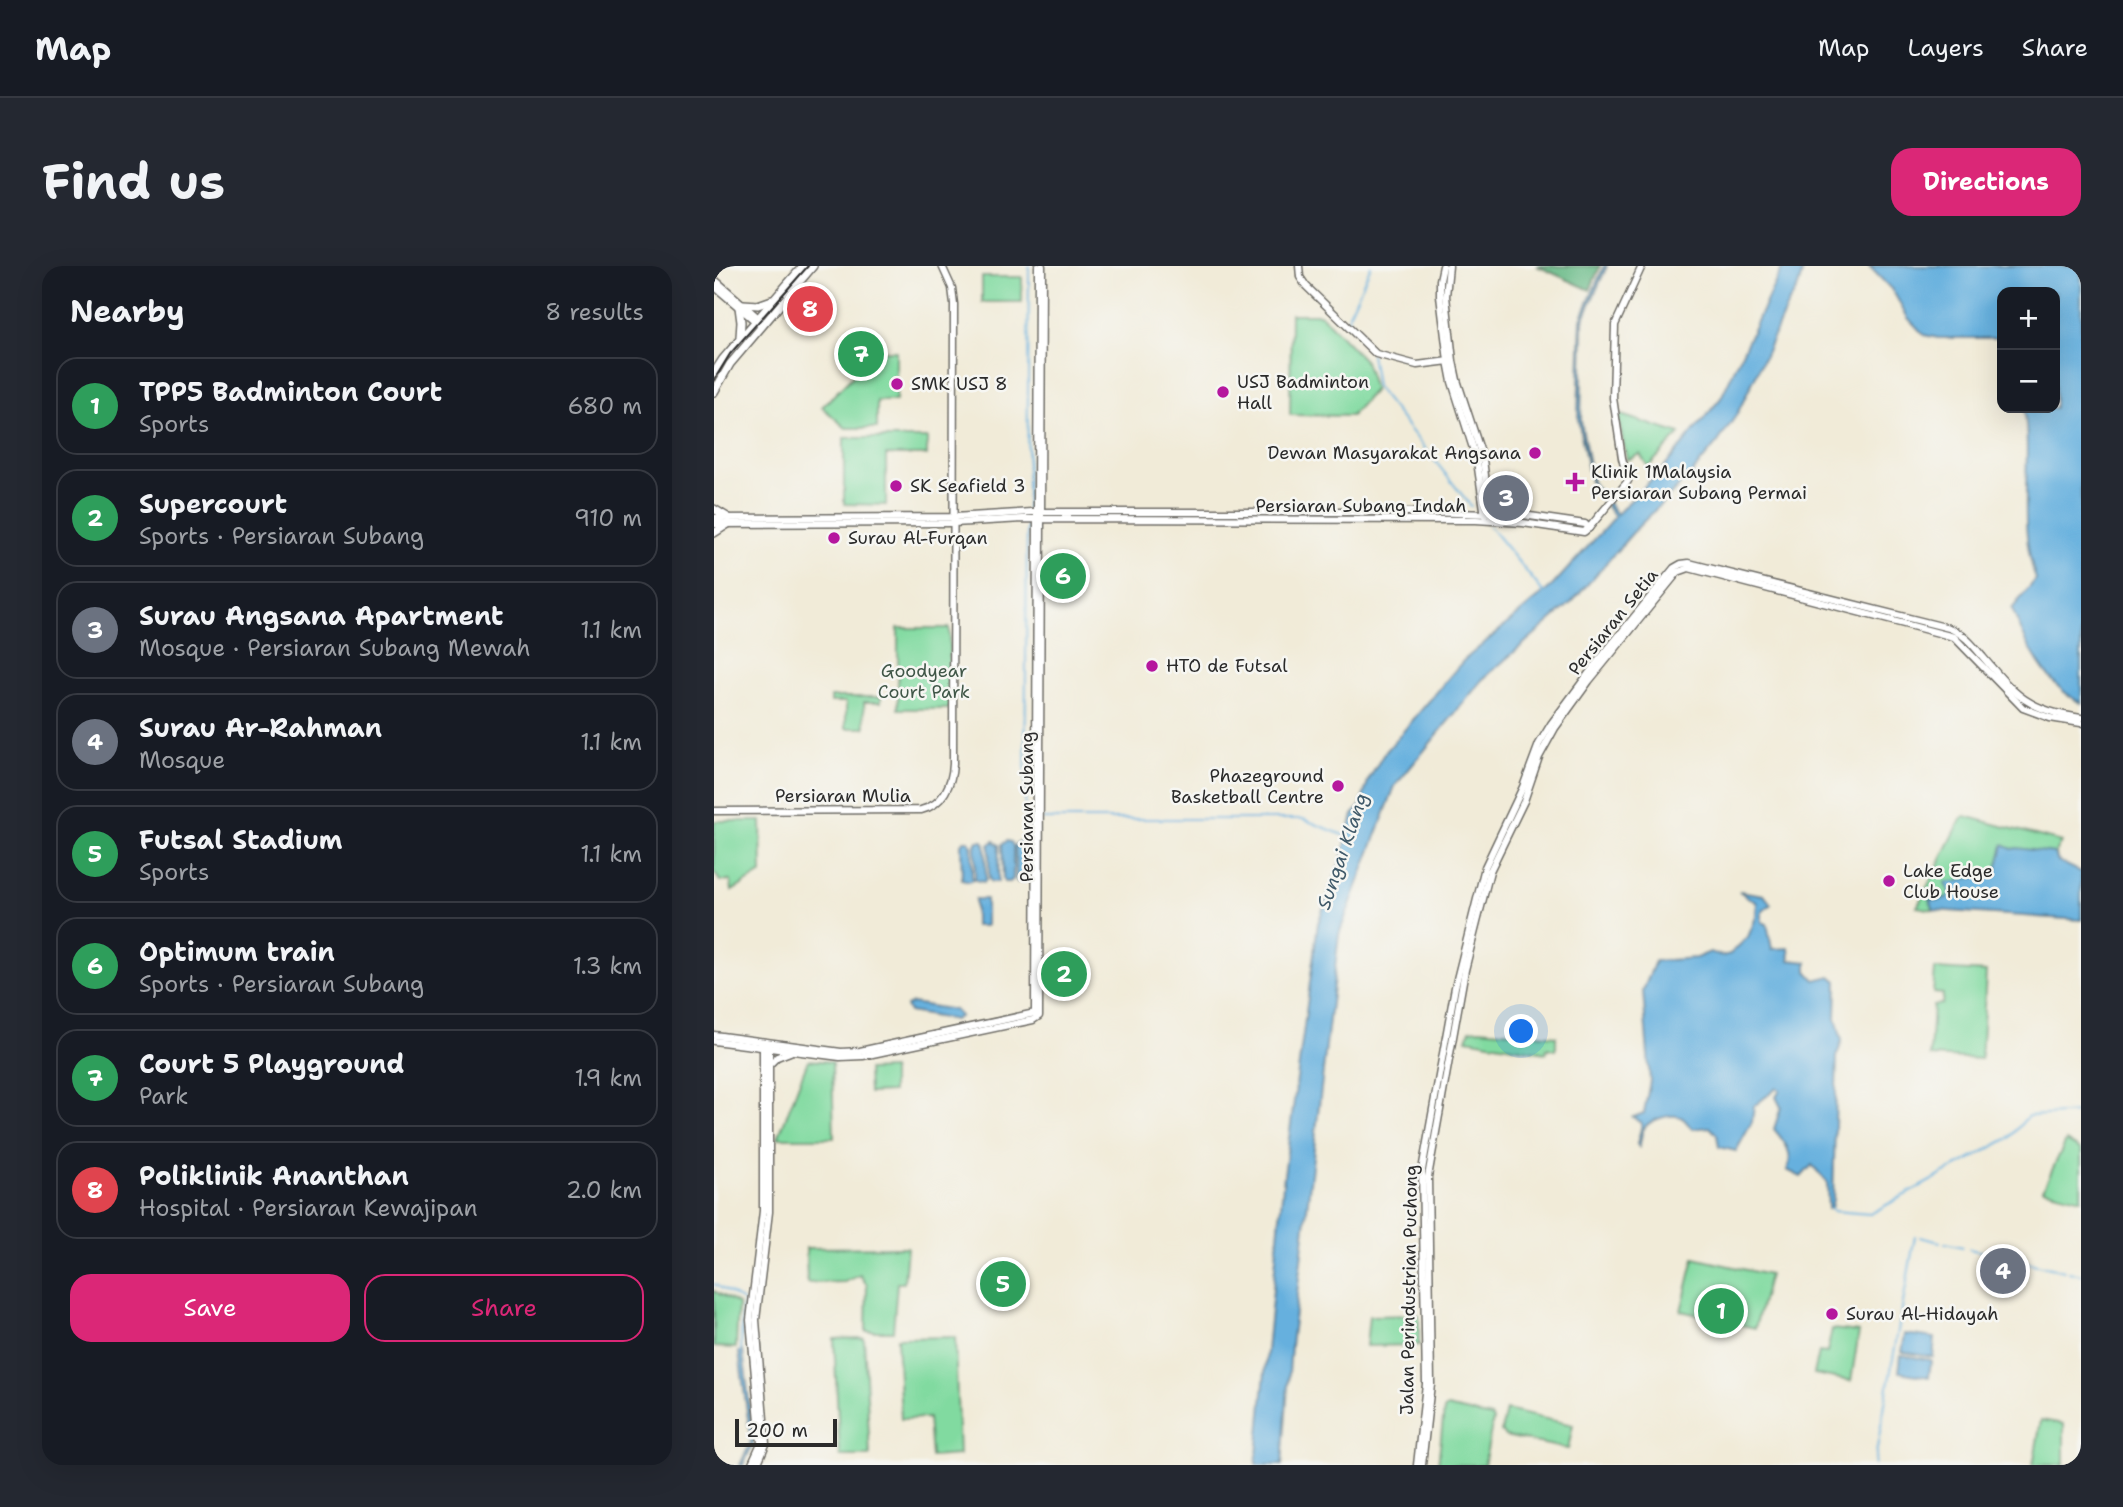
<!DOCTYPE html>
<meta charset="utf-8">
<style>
body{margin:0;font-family:"Shantell Sans",sans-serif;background:#242831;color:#f1f3f6}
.controls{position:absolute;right:21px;top:21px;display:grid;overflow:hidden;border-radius:14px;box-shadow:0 7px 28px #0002}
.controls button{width:63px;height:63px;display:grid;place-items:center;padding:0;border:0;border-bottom:2px solid #363941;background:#171b24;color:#f1f3f6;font:35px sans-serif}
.scale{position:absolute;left:21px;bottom:18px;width:102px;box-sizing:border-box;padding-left:7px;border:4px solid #2b2b2b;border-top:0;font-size:19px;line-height:24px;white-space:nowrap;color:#2b2b2b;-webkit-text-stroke:5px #f6f6f2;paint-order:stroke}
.you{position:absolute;left:808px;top:766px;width:24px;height:24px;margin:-18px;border:5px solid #fff;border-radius:50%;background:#1a73e8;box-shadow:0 0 0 10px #1a73e833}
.badge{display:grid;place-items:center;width:46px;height:46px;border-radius:50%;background:#db2777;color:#fff;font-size:23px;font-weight:700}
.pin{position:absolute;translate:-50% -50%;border:4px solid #fff;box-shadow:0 2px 7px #0006}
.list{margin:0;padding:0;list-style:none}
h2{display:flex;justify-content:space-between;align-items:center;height:91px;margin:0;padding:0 28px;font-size:30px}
h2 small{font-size:23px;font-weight:400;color:#9ea1a6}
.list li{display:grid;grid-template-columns:46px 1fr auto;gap:21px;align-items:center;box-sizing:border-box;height:98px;margin:0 14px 14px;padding:0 14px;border:2px solid #363941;border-radius:21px}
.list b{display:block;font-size:26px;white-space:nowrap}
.list p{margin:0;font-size:23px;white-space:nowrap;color:#9ea1a6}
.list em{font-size:23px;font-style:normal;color:#9ea1a6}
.actions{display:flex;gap:14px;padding:21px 28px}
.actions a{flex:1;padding:16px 0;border:2px solid #db2777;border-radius:21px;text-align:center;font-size:24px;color:#db2777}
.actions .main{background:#db2777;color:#fff}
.map{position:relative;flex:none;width:1367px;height:1199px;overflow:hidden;border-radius:21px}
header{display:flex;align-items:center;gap:42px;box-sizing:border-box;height:98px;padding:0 35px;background:#171b24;border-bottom:2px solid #363941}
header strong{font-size:33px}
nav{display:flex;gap:38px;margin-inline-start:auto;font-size:24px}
.intro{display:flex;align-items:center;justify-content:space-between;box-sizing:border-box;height:168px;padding:0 42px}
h1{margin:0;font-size:49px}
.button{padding:18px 32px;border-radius:21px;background:#db2777;color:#fff;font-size:24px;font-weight:700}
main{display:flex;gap:42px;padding:0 42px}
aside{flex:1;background:#171b24;border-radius:21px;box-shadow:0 7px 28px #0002}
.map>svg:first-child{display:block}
.green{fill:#81daa0;stroke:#568266;stroke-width:2}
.forest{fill:#68ba86;stroke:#4a7258;stroke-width:2}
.water{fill:#66b0de;stroke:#486e84;stroke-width:2}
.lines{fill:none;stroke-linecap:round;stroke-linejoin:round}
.stream{stroke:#66b0de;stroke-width:2}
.secondary-casing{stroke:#706e68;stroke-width:9}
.primary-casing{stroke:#706e68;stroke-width:10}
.secondary{stroke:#fff;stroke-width:6}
.primary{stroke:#fff;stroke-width:7}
.tram{stroke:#2b2b2b;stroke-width:2}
.poi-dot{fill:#b5179e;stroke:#f6f6f2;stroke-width:2.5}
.labels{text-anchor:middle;stroke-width:5;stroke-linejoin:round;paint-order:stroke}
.poi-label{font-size:18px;fill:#2b2b2b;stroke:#f6f6f2;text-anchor:start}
.street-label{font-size:18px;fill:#2b2b2b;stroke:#f6f6f2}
.park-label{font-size:18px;fill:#405748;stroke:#f6f6f2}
.water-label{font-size:19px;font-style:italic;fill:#405a6a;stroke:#f6f6f2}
</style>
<header>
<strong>Map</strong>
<nav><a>Map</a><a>Layers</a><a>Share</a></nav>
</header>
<div class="intro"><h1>Find us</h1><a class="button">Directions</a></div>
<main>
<aside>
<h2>Nearby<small>8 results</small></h2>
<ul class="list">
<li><span class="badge" style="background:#2e9e5b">1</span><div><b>TPP5 Badminton Court</b><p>Sports</p></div><em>680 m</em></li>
<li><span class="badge" style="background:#2e9e5b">2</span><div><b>Supercourt</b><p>Sports · Persiaran Subang</p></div><em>910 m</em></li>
<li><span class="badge" style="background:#6b7280">3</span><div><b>Surau Angsana Apartment</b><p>Mosque · Persiaran Subang Mewah</p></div><em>1.1 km</em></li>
<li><span class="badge" style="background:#6b7280">4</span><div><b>Surau Ar-Rahman</b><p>Mosque</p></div><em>1.1 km</em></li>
<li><span class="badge" style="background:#2e9e5b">5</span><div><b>Futsal Stadium</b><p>Sports</p></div><em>1.1 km</em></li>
<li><span class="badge" style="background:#2e9e5b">6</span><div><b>Optimum train</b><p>Sports · Persiaran Subang</p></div><em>1.3 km</em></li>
<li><span class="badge" style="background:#2e9e5b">7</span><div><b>Court 5 Playground</b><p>Park</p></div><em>1.9 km</em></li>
<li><span class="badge" style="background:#e0444e">8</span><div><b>Poliklinik Ananthan</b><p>Hospital · Persiaran Kewajipan</p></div><em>2.0 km</em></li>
</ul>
<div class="actions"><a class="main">Save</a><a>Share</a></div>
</aside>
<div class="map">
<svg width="1367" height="1199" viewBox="0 0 1367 1199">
<rect width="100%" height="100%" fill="#f6f6f2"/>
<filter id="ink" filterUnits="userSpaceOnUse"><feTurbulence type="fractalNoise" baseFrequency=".0143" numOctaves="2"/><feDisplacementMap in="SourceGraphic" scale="14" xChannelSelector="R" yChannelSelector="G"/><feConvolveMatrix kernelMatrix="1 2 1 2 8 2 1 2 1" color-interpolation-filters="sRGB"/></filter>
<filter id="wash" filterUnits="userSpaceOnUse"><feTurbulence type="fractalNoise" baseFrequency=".00686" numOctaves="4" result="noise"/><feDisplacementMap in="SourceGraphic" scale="28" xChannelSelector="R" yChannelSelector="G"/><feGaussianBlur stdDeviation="1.57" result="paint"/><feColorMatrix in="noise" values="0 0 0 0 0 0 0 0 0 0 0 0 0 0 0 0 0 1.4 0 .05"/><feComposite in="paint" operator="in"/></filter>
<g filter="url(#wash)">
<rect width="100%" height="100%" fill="#f1ebd8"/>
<!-- green -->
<g class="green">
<rect x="268" y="11" width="40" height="25"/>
<path d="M 577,48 L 606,48 L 651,95 L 660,124 L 637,150 L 576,149 Z"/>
<path d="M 164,85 L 182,85 L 182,135 L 163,135 L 163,162 L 132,162 L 108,141 Z"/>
<path d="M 907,149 L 966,168 L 934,201 L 926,188 L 913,194 L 904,151 Z"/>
<path d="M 130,172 L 213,172 L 213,189 L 172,189 L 172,239 L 130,238 Z"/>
<path d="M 184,362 L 235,362 L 236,443 L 184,443 Z"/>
<path d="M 117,431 L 167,431 L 167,436 L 150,436 L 151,462 L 132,462 L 132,436 L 117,436 Z"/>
<path d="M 1251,550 L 1347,576 L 1342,585 L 1343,597 L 1220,644 L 1203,641 L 1248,552 Z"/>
<path d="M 0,555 L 47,555 L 48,607 L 18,625 L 17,615 L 6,615 L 0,606 Z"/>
<path d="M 1221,703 L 1272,706 L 1267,793 L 1216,790 L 1219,739 L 1228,738 L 1229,728 L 1219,727 Z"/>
<path d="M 765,763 L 842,770 L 842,784 L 833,782 L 832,787 L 753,773 L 756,764 Z"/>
<path d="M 94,794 L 118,796 L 120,872 L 64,872 Z"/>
<path d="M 178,803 L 178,826 L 155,827 L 154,804 Z"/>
<path d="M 1352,875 L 1367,884 L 1367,933 L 1329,923 Z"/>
<path d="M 193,981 L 190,1017 L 183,1017 L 179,1065 L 152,1065 L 153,1019 L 146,1009 L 131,1016 L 93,1017 L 92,982 Z"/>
<path d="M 980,992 L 1055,1009 L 1041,1062 L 967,1045 Z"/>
<path d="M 0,1025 L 24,1038 L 22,1082 L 0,1081 Z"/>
<path d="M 705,1049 L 705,1079 L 652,1080 L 655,1050 Z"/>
<path d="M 1118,1063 L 1145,1066 L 1137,1115 L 1100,1108 L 1105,1086 L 1113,1087 Z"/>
<path d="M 241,1071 L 245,1189 L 217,1191 L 214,1152 L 187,1153 L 183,1072 Z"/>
<path d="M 150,1072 L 156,1190 L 126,1190 L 120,1073 Z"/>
<path d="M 733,1141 L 777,1151 L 779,1154 L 770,1199 L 724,1199 L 730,1144 Z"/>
<path d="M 792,1144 L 859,1159 L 854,1183 L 791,1170 L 787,1166 Z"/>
<path d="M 1327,1154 L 1350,1158 L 1350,1199 L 1319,1199 Z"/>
</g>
<!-- forest -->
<path class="forest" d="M 823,0 L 886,0 L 876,24 Z"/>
<!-- water -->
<g class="water">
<path d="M 890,0 L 893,0 L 869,54 L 867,155 L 878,216 L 903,248 L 950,201 L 1007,132 L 1069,0 L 1090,0 L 1084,21 L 1074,38 L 1045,103 L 1023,148 L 1004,176 L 978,207 L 922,263 L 858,336 L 769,413 L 681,520 L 625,668 L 577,1080 L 568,1199 L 542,1199 L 570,909 L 604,657 L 628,591 L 639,549 L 647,539 L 654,515 L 669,489 L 749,395 L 839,319 L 901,251 L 877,220 L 864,153 L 867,53 Z"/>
<path d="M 1155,0 L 1367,0 L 1367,437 C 1332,419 1312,378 1298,343 L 1322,313 C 1302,257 1319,199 1310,142 L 1341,142 L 1341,26 L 1288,26 L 1288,72 L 1224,72 L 1210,69 L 1194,52 L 1179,25 Z"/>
<path d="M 250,575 L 255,575 L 258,580 L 258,614 L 255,616 L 248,614 L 247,578 Z"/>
<path d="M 263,575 L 269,575 L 271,579 L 272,614 L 270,616 L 261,614 L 261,579 Z"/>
<path d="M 280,575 L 285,579 L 284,616 L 277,616 L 275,613 L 275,579 Z"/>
<path d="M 293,575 L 297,576 L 299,580 L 299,613 L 296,616 L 290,616 L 289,613 L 288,578 Z"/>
<path d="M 305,575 L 311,576 L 312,581 L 313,613 L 309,616 L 303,616 L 302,613 L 301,579 Z"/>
<path d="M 1289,579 L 1298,583 L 1303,582 L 1340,587 L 1344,595 L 1367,606 L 1367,654 L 1220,644 L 1215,633 L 1224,635 L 1234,631 L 1236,626 L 1231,618 L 1233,616 L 1243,616 C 1250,611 1275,609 1281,611 Z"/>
<path d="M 1025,625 L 1050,629 L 1057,638 L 1048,646 L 1048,656 L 1053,658 L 1058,683 L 1075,682 L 1076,694 L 1093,696 L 1093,705 L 1101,714 L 1117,710 L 1123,715 L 1122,752 L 1128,775 L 1123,789 L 1119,933 L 1117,942 L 1114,943 L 1113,916 L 1098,899 L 1087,911 L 1073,904 C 1081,888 1070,875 1060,863 L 1067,841 L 1062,831 L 1066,824 L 1063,822 L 1040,840 L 1038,856 L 1022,885 L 1005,881 L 1003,869 L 996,861 L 978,863 C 975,860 971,852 966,851 C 956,847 934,854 929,864 C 927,869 927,876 925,881 L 923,878 L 928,858 L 919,851 L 930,847 L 936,815 L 929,725 L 941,695 L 982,692 L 996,686 L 1008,690 L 1016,688 L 1034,671 L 1042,651 L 1043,637 Z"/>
<rect x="261" y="633" width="11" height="27"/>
<path d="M 198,737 L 240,744 L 246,750 L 240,754 L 195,746 L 192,740 Z"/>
<path d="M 1191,1068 L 1221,1072 L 1219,1091 L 1188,1086 Z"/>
<path d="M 29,1085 L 40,1176 L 29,1199 L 26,1199 L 37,1176 L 25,1086 Z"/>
<path d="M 1187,1089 L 1217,1094 L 1215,1111 L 1185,1106 Z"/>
</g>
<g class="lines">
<!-- stream -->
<g class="stream">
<path d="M 634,57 L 635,48 L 657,0"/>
<path d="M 657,88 L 662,121 L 757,240"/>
<path d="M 313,244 L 315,0"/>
<path d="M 313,257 L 311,543 L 314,549 L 320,550"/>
<path d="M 775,260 L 830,327"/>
<path d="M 329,553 L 589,553 L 634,571"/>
<path d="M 1116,942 L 1119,945 L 1156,948 L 1295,872 L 1314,850 L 1367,847"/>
<path d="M 1206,971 L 1226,976"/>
<path d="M 1231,977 L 1249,981"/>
<path d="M 1255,983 L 1296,992"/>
<path d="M 1302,994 L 1350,1005"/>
<path d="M 1355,1006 L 1367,1009"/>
<path d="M 0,1018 L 29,1035 L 27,1086"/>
<path d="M 1160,1199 L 1201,970"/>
</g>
</g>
</g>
<g filter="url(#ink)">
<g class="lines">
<defs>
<g id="secondary">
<path d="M 585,0 L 586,11 L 592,20 L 662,88 L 703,99 L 735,95"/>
<path d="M 729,0 L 726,14 L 726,30 L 734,95 L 738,116 L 763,195 L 771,250"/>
<path d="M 735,0 L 732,30 L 739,95 L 743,114 L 769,193 L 776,250"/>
<path d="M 0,13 L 50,57"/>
<path d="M 0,20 L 47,60"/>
<path d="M 0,252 L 240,251 L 318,246 L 709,246 L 809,249 L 871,258 L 875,262"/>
<path d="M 0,258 L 240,257 L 309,253 L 762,254 L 809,257 L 870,266 L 875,262"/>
<path d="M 875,262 L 914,215 L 908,192 L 899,132 L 901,59 L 928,0"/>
<path d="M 0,545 L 207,544 C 229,539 238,518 239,498 L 240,38 L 238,22 L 228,0"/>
<path d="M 0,769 L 127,786 L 146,785 L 321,747 L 324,0"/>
<path d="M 0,775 L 126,791 L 149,790 L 319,754 L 325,750 L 328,0"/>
<path d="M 56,798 L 63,791 L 76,786"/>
<path d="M 37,1199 L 47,1177 L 36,1054 L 49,945 L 49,777"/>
<path d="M 43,1199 L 52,1178 L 42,1054 L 55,946 L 55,778"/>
<path d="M 703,1199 L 712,1118 L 708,904 L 741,721 L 771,601 L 809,521 L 825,478 L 837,458 L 881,399 L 960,302 L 967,298 L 975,297 L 1235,362 C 1250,368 1258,378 1268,390 C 1301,429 1314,445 1367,452"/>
<path d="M 708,1199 L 717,1118 L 714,911 L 751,704 L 776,605 L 810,535 L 825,491 L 841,462 L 875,415 L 964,306 L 975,302 L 1240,371 L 1309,442 L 1336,452 L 1367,457"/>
</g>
<g id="primary">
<path d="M 29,38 L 44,39 L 58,34"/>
<path d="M 25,41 L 27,56 L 26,71"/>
<path d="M 0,107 L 9,93 L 89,0"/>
<path d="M 0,126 L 16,98 L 99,0"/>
<path d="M 0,243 L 15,252"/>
<path d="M 0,267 L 14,258"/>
</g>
</defs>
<!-- secondary casing -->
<use href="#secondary" class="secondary-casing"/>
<!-- primary casing -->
<use href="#primary" class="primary-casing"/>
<!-- secondary -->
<use href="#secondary" class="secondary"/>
<!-- primary -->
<use href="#primary" class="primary"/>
<!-- tram -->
<path class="tram" d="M 0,114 L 16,88 L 94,0"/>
</g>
</g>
<!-- markers -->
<g class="poi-dot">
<circle cx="183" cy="118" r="7"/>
<circle cx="509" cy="126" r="7"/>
<circle cx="821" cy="187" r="7"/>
<path d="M857.5 205.5h7v7h7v7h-7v7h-7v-7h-7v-7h7z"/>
<circle cx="182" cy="220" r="7"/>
<circle cx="120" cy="272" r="7"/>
<circle cx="438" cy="400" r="7"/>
<circle cx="624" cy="520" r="7"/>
<circle cx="1175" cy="615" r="7"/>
<circle cx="1118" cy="1048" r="7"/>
</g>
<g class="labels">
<!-- poi labels -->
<g class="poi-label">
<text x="523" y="122">USJ Badminton<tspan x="523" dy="21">Hall</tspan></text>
<text x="197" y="124">SMK USJ 8</text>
<text x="807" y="193" text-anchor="end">Dewan Masyarakat Angsana</text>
<text x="877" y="212">Klinik 1Malaysia<tspan x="877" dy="21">Persiaran Subang Permai</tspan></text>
<text x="196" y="226">SK Seafield 3</text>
<text x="134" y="278">Surau Al-Furqan</text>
<text x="452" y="406">HTO de Futsal</text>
<text x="610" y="516" text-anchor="end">Phazeground<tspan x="610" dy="21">Basketball Centre</tspan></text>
<text x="1189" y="611">Lake Edge<tspan x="1189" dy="21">Club House</tspan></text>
<text x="1132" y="1054">Surau Al-Hidayah</text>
</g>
<!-- street labels -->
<g class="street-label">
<text x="647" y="246">Persiaran Subang Indah</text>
<text transform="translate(899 356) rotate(-51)" y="6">Persiaran Setia</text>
<text x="129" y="536">Persiaran Mulia</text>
<text transform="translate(313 541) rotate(-90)" y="6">Persiaran Subang</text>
<text transform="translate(695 1024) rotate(-89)" y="6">Jalan Perindustrian Puchong</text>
</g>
<!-- park labels -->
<g class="park-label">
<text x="210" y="411">Goodyear<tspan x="210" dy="21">Court Park</tspan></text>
</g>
<!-- water labels -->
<g class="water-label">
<text transform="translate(628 585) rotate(-71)" y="7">Sungai Klang</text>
</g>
</g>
</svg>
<div class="controls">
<button>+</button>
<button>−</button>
</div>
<div class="scale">200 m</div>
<div class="you"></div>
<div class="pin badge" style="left:1007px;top:1045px;background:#2e9e5b">1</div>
<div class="pin badge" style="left:350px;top:708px;background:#2e9e5b">2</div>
<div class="pin badge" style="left:792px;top:232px;background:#6b7280">3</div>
<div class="pin badge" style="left:1289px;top:1005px;background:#6b7280">4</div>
<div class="pin badge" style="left:289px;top:1018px;background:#2e9e5b">5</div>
<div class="pin badge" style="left:349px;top:310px;background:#2e9e5b">6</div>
<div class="pin badge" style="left:147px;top:88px;background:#2e9e5b">7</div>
<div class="pin badge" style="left:96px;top:43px;background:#e0444e">8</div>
</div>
</main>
